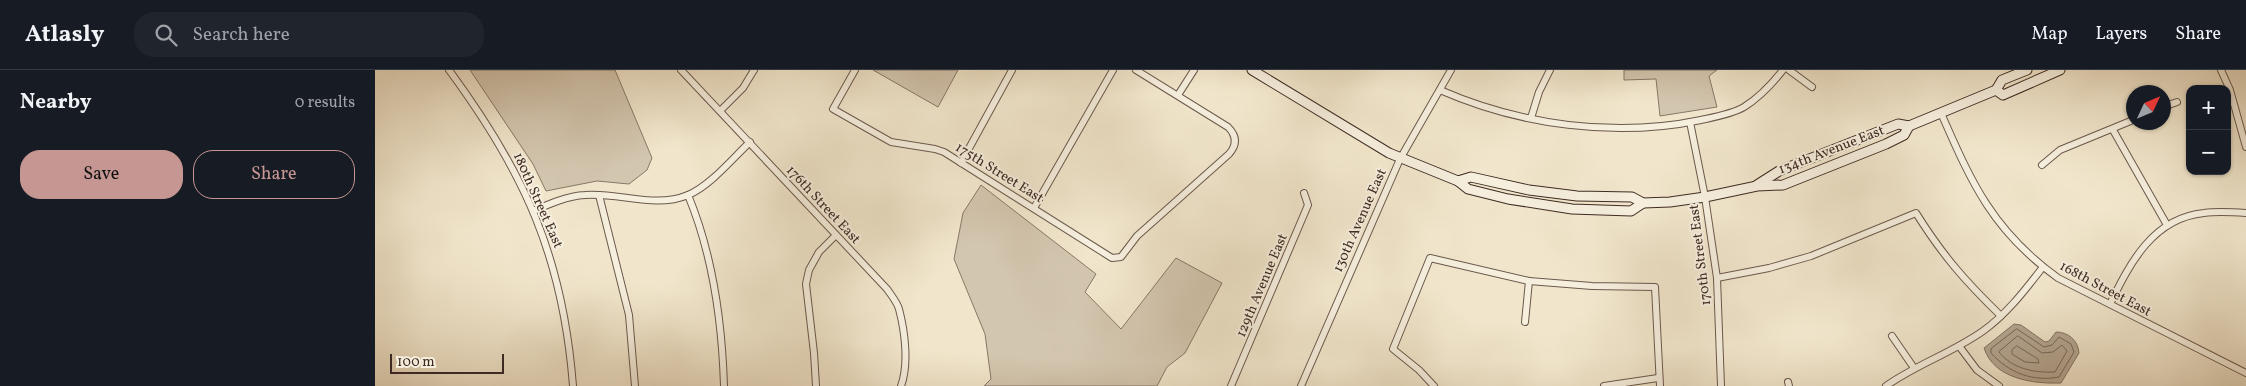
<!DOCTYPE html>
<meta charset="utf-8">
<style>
body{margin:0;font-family:Vollkorn,serif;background:#20242c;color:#f1f3f6}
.controls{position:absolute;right:15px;top:15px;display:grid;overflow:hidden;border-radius:10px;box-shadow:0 1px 4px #0004}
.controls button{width:45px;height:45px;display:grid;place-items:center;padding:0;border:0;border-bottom:1px solid #363941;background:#171b24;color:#f1f3f6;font:25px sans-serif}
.compass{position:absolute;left:1751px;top:15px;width:45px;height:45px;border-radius:50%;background:#171b24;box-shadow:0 1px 4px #0004;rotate:46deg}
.scale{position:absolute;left:15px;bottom:12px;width:114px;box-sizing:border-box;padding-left:5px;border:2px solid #3e2a22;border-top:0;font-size:14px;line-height:18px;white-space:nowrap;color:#3e2a22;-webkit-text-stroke:4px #f6efde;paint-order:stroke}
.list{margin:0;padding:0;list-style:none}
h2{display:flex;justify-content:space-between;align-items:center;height:65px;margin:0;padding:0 20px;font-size:21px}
h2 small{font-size:16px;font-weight:400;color:#9ea1a6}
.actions{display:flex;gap:10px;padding:15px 20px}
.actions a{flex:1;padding:11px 0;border:1px solid #c59692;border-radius:20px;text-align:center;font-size:18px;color:#c59692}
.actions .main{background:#c59692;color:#111}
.icon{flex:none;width:28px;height:28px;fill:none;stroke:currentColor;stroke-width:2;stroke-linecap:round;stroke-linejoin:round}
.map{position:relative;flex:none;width:1871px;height:316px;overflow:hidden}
header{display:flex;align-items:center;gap:30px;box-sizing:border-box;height:70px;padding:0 25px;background:#171b24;border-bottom:1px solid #363941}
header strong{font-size:24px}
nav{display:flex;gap:28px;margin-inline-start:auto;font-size:18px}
.search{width:350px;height:45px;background:#20242c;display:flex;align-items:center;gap:12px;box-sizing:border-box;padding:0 18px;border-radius:20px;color:#9ea1a6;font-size:19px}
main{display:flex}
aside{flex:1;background:#171b24}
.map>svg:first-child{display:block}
.green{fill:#d3c6af;stroke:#887868}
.water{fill:#b4a692;stroke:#857465}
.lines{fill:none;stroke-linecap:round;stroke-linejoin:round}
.shore{stroke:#79685a;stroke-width:1}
.street-casing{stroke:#6b594c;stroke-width:8}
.secondary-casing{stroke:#3e2a22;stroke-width:11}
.street{stroke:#f6efde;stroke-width:6}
.secondary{stroke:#f6efde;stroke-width:9}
.labels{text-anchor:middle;stroke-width:4;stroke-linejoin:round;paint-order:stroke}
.street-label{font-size:14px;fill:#3e2a22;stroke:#f6efde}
</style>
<header>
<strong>Atlasly</strong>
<div class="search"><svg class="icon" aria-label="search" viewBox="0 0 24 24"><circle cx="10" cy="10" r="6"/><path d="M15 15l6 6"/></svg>Search here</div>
<nav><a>Map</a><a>Layers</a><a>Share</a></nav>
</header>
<main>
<aside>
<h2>Nearby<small>0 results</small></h2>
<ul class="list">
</ul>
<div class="actions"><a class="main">Save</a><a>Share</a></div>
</aside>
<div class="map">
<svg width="1871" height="316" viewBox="0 0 1871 316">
<rect width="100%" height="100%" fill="#f1e6cc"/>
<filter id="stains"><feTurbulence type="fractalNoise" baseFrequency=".004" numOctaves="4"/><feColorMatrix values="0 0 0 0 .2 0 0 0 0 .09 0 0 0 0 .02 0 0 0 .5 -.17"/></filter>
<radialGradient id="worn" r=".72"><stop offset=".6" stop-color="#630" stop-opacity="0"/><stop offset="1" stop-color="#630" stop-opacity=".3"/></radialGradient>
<!-- green -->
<g class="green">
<path d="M 95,0 L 240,0 L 277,88 L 272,100 L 254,114 L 222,111 L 171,121 L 158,94 Z"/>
<path d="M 498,0 L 583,0 L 563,37 Z"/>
<path d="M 1249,0 L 1342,0 L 1334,6 L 1342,37 L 1285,46 L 1281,9 L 1249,10 Z"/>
<path d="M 606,115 L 721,204 L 710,222 L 746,259 L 801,188 L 847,213 L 810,283 L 792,297 L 782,316 L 609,316 L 616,309 L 610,264 L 579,189 L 588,143 Z"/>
</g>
<!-- water -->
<path class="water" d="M 1639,254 L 1646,255 L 1670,272 L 1674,271 L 1681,262 C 1693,262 1703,270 1704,283 L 1686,313 C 1658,314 1619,309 1609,278 Z"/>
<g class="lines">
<!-- shore -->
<g class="shore">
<path d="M 1642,259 L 1669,277 L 1677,275 L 1684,267 L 1696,274 L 1699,282 L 1684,307 C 1658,312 1634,303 1616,283 L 1616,279 Z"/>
<path d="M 1643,266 L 1667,283 L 1678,282 L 1687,275 L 1692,281 L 1680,302 C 1660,303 1637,299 1624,282 Z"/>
<path d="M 1642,276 L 1663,289 L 1664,293 L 1650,292 L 1637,284 L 1637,280 Z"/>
</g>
<defs>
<g id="street">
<path d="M 74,0 C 150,103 188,187 198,316"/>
<path d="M 306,0 L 512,219 C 516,225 522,232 524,239 C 530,262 534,294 526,316"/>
<path d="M 480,0 L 458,39 L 516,72 L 560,79 L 569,82 L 737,188 L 746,187 L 762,166 L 854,84 C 862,75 862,66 853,57 L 761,0"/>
<path d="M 1414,0 L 1437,17"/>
<path d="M 1846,0 L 1855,20 L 1871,77"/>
<path d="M 1065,20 C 1145,55 1240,68 1326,50 C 1340,47 1357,44 1369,37 C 1385,27 1397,14 1408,0"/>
<path d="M 803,25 L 819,0"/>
<path d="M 1788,37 L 1802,32"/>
<path d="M 345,41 L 368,18 L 379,0"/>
<path d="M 1566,43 C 1597,114 1618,161 1683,208 L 1871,303"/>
<path d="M 1156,48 L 1164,22 L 1175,0"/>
<path d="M 1315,52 L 1330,127 L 1342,208 L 1346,316"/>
<path d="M 1738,60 L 1792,155"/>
<path d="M 586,93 L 637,0"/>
<path d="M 1667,95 L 1685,80 L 1758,50"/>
<path d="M 224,125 L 254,245 L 260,316"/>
<path d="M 313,125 C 338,185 347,251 349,316"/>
<path d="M 659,138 L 738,0"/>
<path d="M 158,141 C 174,134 192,126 210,125 C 244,122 280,139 313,125 C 335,116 358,88 375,72"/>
<path d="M 1342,208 L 1394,198 L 1436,186 L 1541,143 C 1568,186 1590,211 1626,246"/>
<path d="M 1735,234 C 1755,193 1778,148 1829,143 C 1843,141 1857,142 1871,143"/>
<path d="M 1150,252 L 1154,211"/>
<path d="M 1517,266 L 1539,298"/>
<path d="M 1584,276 L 1602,300 L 1624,316"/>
<path d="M 1413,312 L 1414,316"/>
<path d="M 441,316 L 439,283 L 431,214 L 434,200 L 444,182 L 461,165"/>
<path d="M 856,316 L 933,135 L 929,123"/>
<path d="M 926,316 L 1025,89 L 1076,0"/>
<path d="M 1059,316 L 1044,300 L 1018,279 L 1055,188 L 1154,211 L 1217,216 L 1280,217 L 1285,316"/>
<path d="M 1229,316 L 1283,308"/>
<path d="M 1511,316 C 1542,294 1577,283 1608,261 C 1632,244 1650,220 1668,197"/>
</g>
<g id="secondary">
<path d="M 877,0 L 1014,83 L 1083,111 L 1093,119 L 1133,129 L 1197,139 L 1256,141 L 1268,133"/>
<path d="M 1621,20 L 1628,25 L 1685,0"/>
<path d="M 1083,111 L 1096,107 L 1154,120 L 1202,126 L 1257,127 L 1268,133 L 1295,132 L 1330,127 L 1382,116 L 1408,115 L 1511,74 L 1529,65 L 1534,56 L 1621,20 L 1627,10 L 1652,0"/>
<path d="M 1382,115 L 1404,101 L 1523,54 L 1534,56"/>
</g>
</defs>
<!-- street casing -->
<use href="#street" class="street-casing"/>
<!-- secondary casing -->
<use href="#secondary" class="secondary-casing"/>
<!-- street -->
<use href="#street" class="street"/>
<!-- secondary -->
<use href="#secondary" class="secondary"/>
</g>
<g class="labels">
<!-- street labels -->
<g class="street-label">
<text transform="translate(1456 79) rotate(-21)" y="5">134th Avenue East</text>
<text transform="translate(625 102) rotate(32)" y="5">175th Street East</text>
<text transform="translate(164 130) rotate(66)" y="5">180th Street East</text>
<text transform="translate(449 134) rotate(47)" y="5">176th Street East</text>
<text transform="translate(984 150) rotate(-66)" y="5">130th Avenue East</text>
<text transform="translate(1324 185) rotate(-97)" y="5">170th Street East</text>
<text transform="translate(886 215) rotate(-67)" y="5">129th Avenue East</text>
<text transform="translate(1731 218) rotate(28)" y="5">168th Street East</text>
</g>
</g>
<rect width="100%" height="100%" filter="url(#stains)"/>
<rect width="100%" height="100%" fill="url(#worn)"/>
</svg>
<div class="controls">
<button>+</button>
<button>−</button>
</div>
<svg class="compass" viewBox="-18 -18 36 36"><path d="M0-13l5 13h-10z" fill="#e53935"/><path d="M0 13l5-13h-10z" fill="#9ea1a6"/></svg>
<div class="scale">100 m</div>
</div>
</main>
